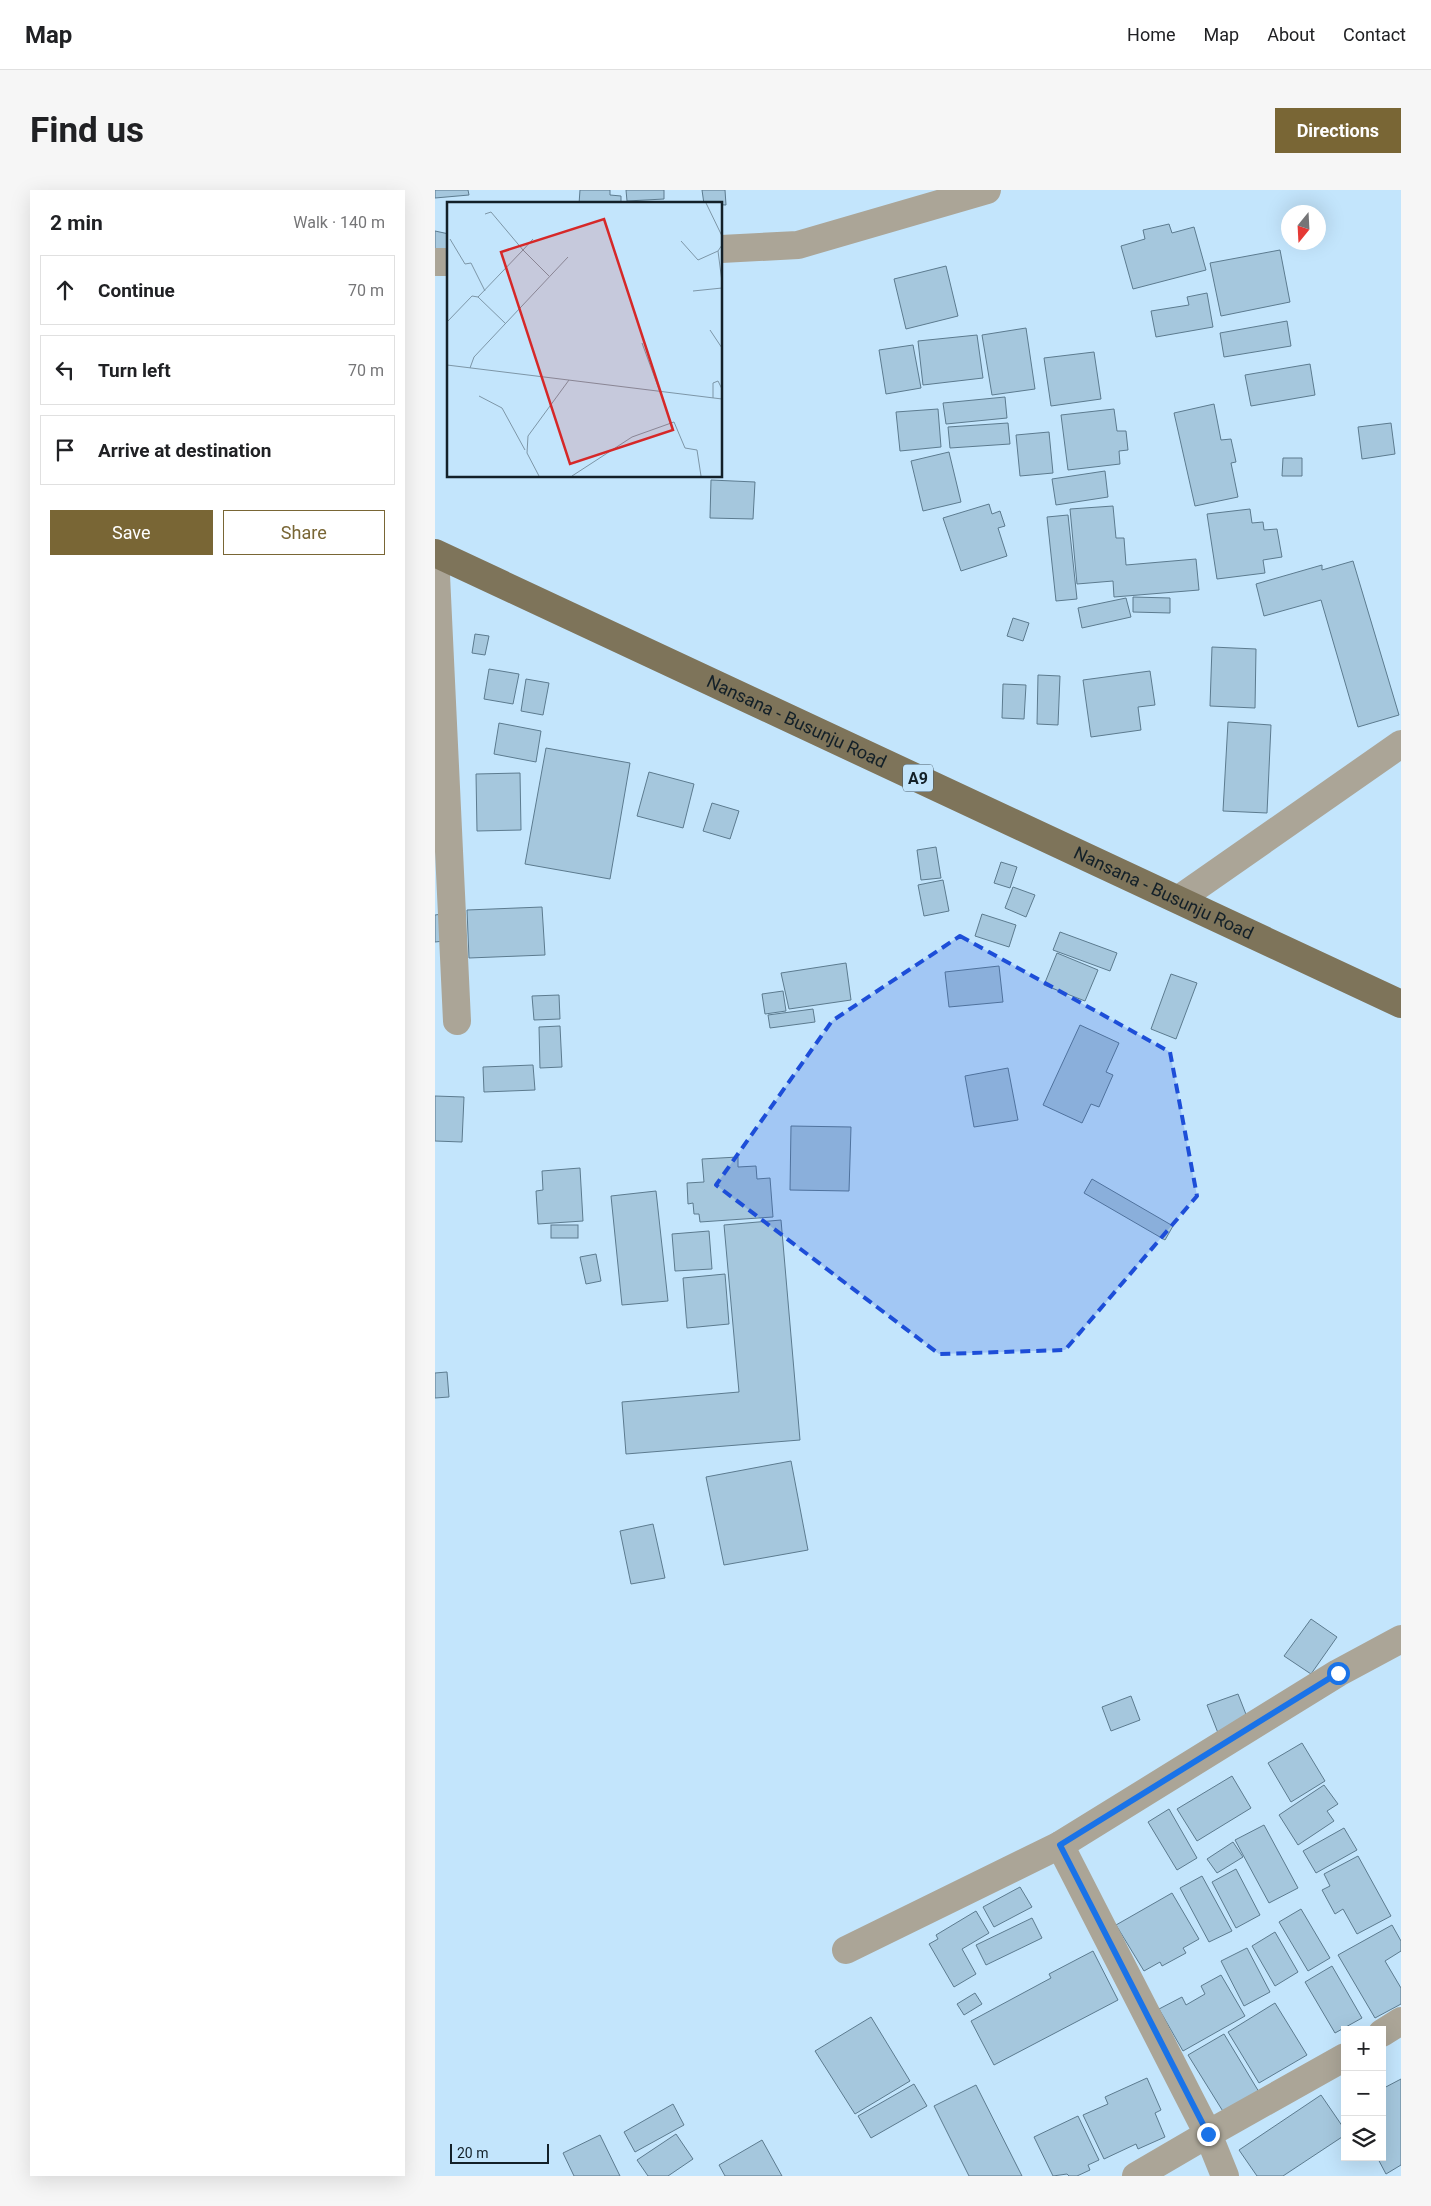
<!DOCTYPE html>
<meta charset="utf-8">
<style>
body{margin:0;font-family:Roboto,sans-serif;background:#f6f6f6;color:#202124}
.controls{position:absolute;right:15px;bottom:15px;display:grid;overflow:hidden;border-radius:0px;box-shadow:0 5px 20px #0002}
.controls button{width:45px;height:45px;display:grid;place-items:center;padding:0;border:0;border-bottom:1px solid #e0e0e0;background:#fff;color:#202124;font:25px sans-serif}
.compass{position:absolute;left:846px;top:15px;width:45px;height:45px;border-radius:50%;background:#fff;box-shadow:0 5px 20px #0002;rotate:198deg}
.scale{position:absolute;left:15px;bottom:12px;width:99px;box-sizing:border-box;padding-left:5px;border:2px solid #132028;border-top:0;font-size:14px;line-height:18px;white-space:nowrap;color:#132028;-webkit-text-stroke:4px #c3e5fc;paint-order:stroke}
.stop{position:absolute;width:15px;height:15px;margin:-11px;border:4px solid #1a73e8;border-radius:50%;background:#fff}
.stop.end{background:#1a73e8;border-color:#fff;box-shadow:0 1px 5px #0008}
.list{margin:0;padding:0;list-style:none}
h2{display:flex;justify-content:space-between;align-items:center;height:65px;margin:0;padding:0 20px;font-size:21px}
h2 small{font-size:16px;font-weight:400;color:#757577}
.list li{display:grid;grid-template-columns:32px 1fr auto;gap:15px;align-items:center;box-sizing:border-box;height:70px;margin:0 10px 10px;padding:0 10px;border:1px solid #e0e0e0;border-radius:0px}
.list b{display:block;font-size:19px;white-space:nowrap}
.list em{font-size:16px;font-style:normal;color:#757577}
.actions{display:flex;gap:10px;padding:15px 20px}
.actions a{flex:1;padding:11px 0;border:1px solid #796635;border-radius:0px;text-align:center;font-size:18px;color:#796635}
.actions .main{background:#796635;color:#fff}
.icon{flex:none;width:28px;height:28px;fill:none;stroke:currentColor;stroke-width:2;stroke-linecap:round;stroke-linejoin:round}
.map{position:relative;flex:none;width:966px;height:1986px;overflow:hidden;border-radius:0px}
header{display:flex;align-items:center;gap:30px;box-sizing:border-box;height:70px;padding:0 25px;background:#fff;border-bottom:1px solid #e0e0e0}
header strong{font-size:24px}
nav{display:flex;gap:28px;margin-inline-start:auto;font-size:18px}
.intro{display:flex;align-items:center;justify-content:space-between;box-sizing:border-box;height:120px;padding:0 30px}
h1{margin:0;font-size:35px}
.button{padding:12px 22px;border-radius:0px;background:#796635;color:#fff;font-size:18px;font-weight:700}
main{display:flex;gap:30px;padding:0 30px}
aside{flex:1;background:#fff;border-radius:0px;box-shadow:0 5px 20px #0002}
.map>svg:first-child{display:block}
.building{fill:#a5c7dd;stroke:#5c7b8f}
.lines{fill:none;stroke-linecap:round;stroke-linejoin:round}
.street{stroke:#aba597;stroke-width:28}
.primary{stroke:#7e745a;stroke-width:28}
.route{stroke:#1a73e8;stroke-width:6}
.marked{fill:#1d4ed8;fill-opacity:0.2;stroke:#1d4ed8;stroke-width:4;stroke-dasharray:10 6;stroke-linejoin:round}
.labels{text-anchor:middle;stroke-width:5;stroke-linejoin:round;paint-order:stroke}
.shield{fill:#c3e5fc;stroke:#485b68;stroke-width:1}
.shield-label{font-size:16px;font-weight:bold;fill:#132028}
.street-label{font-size:18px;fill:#132028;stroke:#c3e5fc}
.inset-road{fill:none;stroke:#7d96a7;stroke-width:1}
.view{fill:#d62828;fill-opacity:0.15;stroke:#d62828;stroke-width:2.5}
.inset-edge{fill:none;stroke:#132028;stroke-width:2.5}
</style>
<header>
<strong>Map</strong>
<nav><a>Home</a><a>Map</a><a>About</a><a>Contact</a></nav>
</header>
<div class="intro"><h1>Find us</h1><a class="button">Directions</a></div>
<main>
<aside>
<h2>2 min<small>Walk · 140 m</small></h2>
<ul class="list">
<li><svg class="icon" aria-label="ahead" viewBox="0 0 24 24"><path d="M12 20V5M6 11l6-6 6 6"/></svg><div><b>Continue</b></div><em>70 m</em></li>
<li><svg class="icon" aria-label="left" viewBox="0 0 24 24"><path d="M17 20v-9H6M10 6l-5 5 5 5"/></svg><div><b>Turn left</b></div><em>70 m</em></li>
<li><svg class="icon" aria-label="arrive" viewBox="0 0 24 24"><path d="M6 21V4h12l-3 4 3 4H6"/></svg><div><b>Arrive at destination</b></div></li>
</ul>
<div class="actions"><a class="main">Save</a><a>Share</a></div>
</aside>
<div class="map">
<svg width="966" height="1986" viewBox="0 0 966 1986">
<rect width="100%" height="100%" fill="#c3e5fc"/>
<!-- building -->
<g class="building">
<path d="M 0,0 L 33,0 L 34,5 L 0,8 Z"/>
<path d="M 145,0 L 175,0 L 175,5 L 186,6 L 186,14 L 144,14 Z"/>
<path d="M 191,0 L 229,0 L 229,9 L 192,11 Z"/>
<path d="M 267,0 L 290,0 L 291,15 L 269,14 Z"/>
<path d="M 734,34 L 737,43 L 759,37 L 771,80 L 698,99 L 686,56 L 710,49 L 708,40 Z"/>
<path d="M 0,41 L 14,44 L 14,66 L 0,63 Z"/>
<path d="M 845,60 L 855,112 L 786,126 L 775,73 Z"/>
<path d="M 511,76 L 523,126 L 471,139 L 459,89 Z"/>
<path d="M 772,103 L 778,137 L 721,147 L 716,121 L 754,115 L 752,107 Z"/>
<path d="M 852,131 L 856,156 L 789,167 L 785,143 Z"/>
<path d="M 591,138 L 600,199 L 557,205 L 547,145 Z"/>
<path d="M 542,145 L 548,188 L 488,195 L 483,151 Z"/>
<path d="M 478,155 L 486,198 L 451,204 L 444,160 Z"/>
<path d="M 659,162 L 666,209 L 616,216 L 609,168 Z"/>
<path d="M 875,174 L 880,205 L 816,216 L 810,185 Z"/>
<path d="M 570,207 L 572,228 L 511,234 L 508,213 Z"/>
<path d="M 779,214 L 786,250 L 796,249 L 801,272 L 796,273 L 803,307 L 760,316 L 739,223 Z"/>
<path d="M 503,219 L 506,257 L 465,261 L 461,222 Z"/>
<path d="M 679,219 L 682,241 L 691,241 L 693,260 L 684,261 L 685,274 L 633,280 L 626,225 Z"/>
<path d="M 573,233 L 575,254 L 515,258 L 513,237 Z"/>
<path d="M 956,233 L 960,264 L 927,269 L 923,237 Z"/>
<path d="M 614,242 L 618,283 L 585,286 L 581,245 Z"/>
<path d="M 514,262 L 526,312 L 488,321 L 476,271 Z"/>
<path d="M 848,268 L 867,268 L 867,286 L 847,286 Z"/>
<path d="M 670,281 L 673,307 L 621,315 L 617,289 Z"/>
<path d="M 276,290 L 320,292 L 318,329 L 275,328 Z"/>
<path d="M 554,314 L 557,324 L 565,321 L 570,336 L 563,338 L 572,366 L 526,381 L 508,328 Z"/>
<path d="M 678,316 L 681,348 L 689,348 L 691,375 L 761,369 L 764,400 L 679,407 L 678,391 L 642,394 L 635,319 Z"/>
<path d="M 815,319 L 817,333 L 828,332 L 829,340 L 842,339 L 847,367 L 828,370 L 830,383 L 782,389 L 772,324 Z"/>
<path d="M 633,325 L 642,409 L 621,411 L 612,327 Z"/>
<path d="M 918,371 L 964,525 L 923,537 L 886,410 L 829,426 L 821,394 L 887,375 L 887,380 Z"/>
<path d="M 698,407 L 735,408 L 735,423 L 698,422 Z"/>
<path d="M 691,408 L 696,427 L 647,438 L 643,418 Z"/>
<path d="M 578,428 L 594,433 L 588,451 L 572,446 Z"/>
<path d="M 40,444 L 54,446 L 50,465 L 37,463 Z"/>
<path d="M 777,457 L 821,459 L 820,518 L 775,516 Z"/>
<path d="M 54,479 L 84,484 L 78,514 L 49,509 Z"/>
<path d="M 715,481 L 720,515 L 703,517 L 706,540 L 656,547 L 648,490 Z"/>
<path d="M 603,485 L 625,486 L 623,535 L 602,534 Z"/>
<path d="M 91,489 L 114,493 L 108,525 L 86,521 Z"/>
<path d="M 568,494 L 591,495 L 589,529 L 567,528 Z"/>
<path d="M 793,532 L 836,535 L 832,623 L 788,621 Z"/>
<path d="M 64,533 L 106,541 L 101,572 L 59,564 Z"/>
<path d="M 111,558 L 195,573 L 175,689 L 90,674 Z"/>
<path d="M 214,582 L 259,594 L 248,638 L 202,626 Z"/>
<path d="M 85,583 L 86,640 L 42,641 L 41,584 Z"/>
<path d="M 277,613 L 304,621 L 295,649 L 268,641 Z"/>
<path d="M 501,657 L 506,688 L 486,690 L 482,660 Z"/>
<path d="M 566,672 L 582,677 L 575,698 L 559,693 Z"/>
<path d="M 508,690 L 514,721 L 489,726 L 483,695 Z"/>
<path d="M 578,697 L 600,705 L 591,727 L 570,718 Z"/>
<path d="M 107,717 L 110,765 L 34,768 L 32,720 Z"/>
<path d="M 7,724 L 9,751 L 0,752 L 0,725 Z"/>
<path d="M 547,724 L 581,735 L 574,757 L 540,746 Z"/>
<path d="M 625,742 L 682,763 L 675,781 L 618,760 Z"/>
<path d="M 622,763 L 663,780 L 650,811 L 609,795 Z"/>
<path d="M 411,773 L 416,810 L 354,819 L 346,783 Z"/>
<path d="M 564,776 L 568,812 L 514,817 L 510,782 Z"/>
<path d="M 736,784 L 762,793 L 741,849 L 716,839 Z"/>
<path d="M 348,801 L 351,821 L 330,824 L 327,804 Z"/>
<path d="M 124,805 L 125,829 L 99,830 L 97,806 Z"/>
<path d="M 378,819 L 380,832 L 335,838 L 333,825 Z"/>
<path d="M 645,835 L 684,853 L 671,882 L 678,885 L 664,917 L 656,914 L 647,933 L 608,915 Z"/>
<path d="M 125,836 L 127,877 L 105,878 L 104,837 Z"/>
<path d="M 98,875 L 100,900 L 49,902 L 48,877 Z"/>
<path d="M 573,878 L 583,930 L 539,937 L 530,886 Z"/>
<path d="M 0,906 L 29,907 L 27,952 L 0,951 Z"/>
<path d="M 356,936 L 416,937 L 414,1001 L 355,1000 Z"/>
<path d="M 303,967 L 303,977 L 321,976 L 322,989 L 335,988 L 338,1027 L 265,1032 L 264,1024 L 259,1024 L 258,1013 L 253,1014 L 252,993 L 269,992 L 267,969 Z"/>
<path d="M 145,978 L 148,1031 L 103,1034 L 101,1001 L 108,1000 L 107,981 Z"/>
<path d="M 657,989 L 738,1036 L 730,1050 L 649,1003 Z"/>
<path d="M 221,1001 L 233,1111 L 187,1115 L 176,1006 Z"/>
<path d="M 346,1030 L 365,1250 L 191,1264 L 187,1212 L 304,1202 L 289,1035 Z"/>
<rect x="116" y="1035" width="27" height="13"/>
<path d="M 274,1041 L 277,1079 L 240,1081 L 237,1044 Z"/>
<path d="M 161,1064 L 166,1091 L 151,1094 L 145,1067 Z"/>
<path d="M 290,1084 L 294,1134 L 252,1138 L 248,1088 Z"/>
<path d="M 12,1182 L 14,1207 L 0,1208 L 0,1183 Z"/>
<path d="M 356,1271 L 373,1360 L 289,1375 L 271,1287 Z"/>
<path d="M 218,1334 L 230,1388 L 196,1394 L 185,1341 Z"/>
<path d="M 876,1429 L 902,1447 L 876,1484 L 849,1466 Z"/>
<path d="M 803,1504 L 814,1532 L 783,1543 L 772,1515 Z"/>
<path d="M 696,1506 L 705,1530 L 676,1541 L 667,1517 Z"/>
<path d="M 867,1553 L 890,1591 L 856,1612 L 833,1573 Z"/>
<path d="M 797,1586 L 816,1618 L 762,1651 L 742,1619 Z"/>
<path d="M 889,1595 L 903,1614 L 892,1621 L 899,1631 L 863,1655 L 844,1625 Z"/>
<path d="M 734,1619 L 762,1668 L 742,1680 L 713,1632 Z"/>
<path d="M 829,1635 L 863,1698 L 834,1713 L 800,1650 Z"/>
<path d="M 909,1638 L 922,1660 L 881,1683 L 868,1661 Z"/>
<path d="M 798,1652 L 808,1667 L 782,1683 L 772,1669 Z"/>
<path d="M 923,1666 L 956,1726 L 922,1744 L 908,1719 L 900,1724 L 887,1700 L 895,1696 L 889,1684 Z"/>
<path d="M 801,1679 L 825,1725 L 801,1738 L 777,1692 Z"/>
<path d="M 767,1686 L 797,1741 L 774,1752 L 745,1698 Z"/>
<path d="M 585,1697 L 597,1717 L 559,1737 L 548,1717 Z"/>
<path d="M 737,1703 L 764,1749 L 748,1758 L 751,1763 L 727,1776 L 725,1772 L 709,1781 L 681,1735 Z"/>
<path d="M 866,1719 L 895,1768 L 873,1781 L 844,1732 Z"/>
<path d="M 541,1721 L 554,1743 L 527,1759 L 541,1784 L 519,1797 L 494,1754 L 503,1749 L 501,1745 Z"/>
<path d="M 597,1728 L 607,1748 L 551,1775 L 541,1755 Z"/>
<path d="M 957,1735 L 966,1751 L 966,1761 L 950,1771 L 966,1798 L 966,1814 L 940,1828 L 903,1765 Z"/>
<path d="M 840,1742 L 863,1782 L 840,1796 L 817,1756 Z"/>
<path d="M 812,1758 L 835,1802 L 809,1816 L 786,1771 Z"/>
<path d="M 658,1761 L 683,1810 L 559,1875 L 536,1831 L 616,1788 L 614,1784 Z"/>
<path d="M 897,1776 L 927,1828 L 900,1843 L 870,1792 Z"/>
<path d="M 786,1785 L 810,1826 L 748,1861 L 724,1819 L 747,1807 L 751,1815 L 770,1804 L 766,1796 Z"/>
<path d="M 540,1803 L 547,1814 L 529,1825 L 522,1814 Z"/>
<path d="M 840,1813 L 872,1865 L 824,1893 L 793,1842 Z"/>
<path d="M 436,1827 L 475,1891 L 420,1924 L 380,1861 Z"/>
<path d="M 789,1844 L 824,1902 L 789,1923 L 753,1865 Z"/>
<path d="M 712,1888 L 726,1920 L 720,1923 L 730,1947 L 703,1959 L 701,1954 L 669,1969 L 648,1925 L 673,1914 L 670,1907 Z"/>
<path d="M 966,1889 L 966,1975 L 951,1984 L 942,1967 L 947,1967 L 947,1899 Z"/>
<path d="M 479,1894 L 492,1916 L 436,1948 L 423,1926 Z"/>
<path d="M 541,1895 L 587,1986 L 534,1986 L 499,1916 Z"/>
<path d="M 886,1905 L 910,1940 L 910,1945 L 848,1986 L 822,1986 L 804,1960 Z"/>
<path d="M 238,1914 L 249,1935 L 200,1962 L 189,1942 Z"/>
<path d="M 643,1926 L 664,1970 L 653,1975 L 655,1980 L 642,1986 L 634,1986 L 632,1984 L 618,1986 L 599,1947 Z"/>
<path d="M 241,1944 L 258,1969 L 233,1986 L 213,1986 L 202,1970 Z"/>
<path d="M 165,1945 L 185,1986 L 139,1986 L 128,1963 Z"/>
<path d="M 327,1950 L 347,1986 L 290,1986 L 284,1975 Z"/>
</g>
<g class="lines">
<!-- street -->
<g class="street">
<path d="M 286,59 L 363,55 L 552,0"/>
<path d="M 0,72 L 14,72"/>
<path d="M 0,364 L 22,831"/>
<path d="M 744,709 L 966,554"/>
<path d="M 625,1655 L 773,1944 L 701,1986"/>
<path d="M 411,1760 L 625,1655 L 903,1483 L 966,1449"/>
<path d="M 947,1843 L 966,1831"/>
<path d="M 790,1986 L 773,1944 L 910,1867"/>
</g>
<!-- primary -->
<path class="primary" id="s1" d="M 0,363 L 966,814"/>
</g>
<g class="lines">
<!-- route -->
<path class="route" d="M 773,1944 L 625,1655 L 903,1483"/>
</g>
<!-- marked area -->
<path class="marked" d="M 525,746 L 735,862 L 762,1006 L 630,1160 L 504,1164 L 281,995 L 397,831 Z"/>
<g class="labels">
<!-- shield labels -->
<rect class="shield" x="468" y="574.5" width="30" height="27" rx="4"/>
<g class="shield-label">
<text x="483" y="594">A9</text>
</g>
<!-- street labels -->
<g class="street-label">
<text dy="6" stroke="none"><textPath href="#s1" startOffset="399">Nansana - Busunju Road</textPath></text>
<text dy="6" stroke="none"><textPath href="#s1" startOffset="804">Nansana - Busunju Road</textPath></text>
</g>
</g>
<!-- overview -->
<g transform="translate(12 12)">
<rect width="275" height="275" fill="#c3e5fc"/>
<path class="inset-road" d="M 259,1 L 275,34M 38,12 L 44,10 L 76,48 L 31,95 L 59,122M 3,37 L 18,62 L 24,61 L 38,89M 86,37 L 76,48 L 102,74M 234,39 L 251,58 L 271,49 L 275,43M 271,49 L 275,80M 246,89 L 275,86M 0,120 L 25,94 L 31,95M 263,128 L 275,146M 195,141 L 213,190M 0,163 L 275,197M 23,166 L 27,155 L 121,55M 32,194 L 55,206 L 78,248M 266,196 L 266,181 L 271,179 L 275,187M 92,274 L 80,251 L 81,234 L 122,178M 125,274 L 185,235 L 227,220 L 238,246 L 250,248 L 254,274"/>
<path class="view" d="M 157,17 L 226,228 L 123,262 L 54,50 Z"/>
<rect width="275" height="275" class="inset-edge"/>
</g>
</svg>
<div class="controls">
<button>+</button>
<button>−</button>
<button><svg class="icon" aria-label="layers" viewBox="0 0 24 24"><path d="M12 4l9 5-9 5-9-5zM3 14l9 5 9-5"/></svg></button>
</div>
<svg class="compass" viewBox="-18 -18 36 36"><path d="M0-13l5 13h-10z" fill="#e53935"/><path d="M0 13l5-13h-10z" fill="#757577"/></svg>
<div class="scale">20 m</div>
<div class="stop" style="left:903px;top:1483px"></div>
<div class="stop end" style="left:773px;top:1944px"></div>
</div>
</main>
